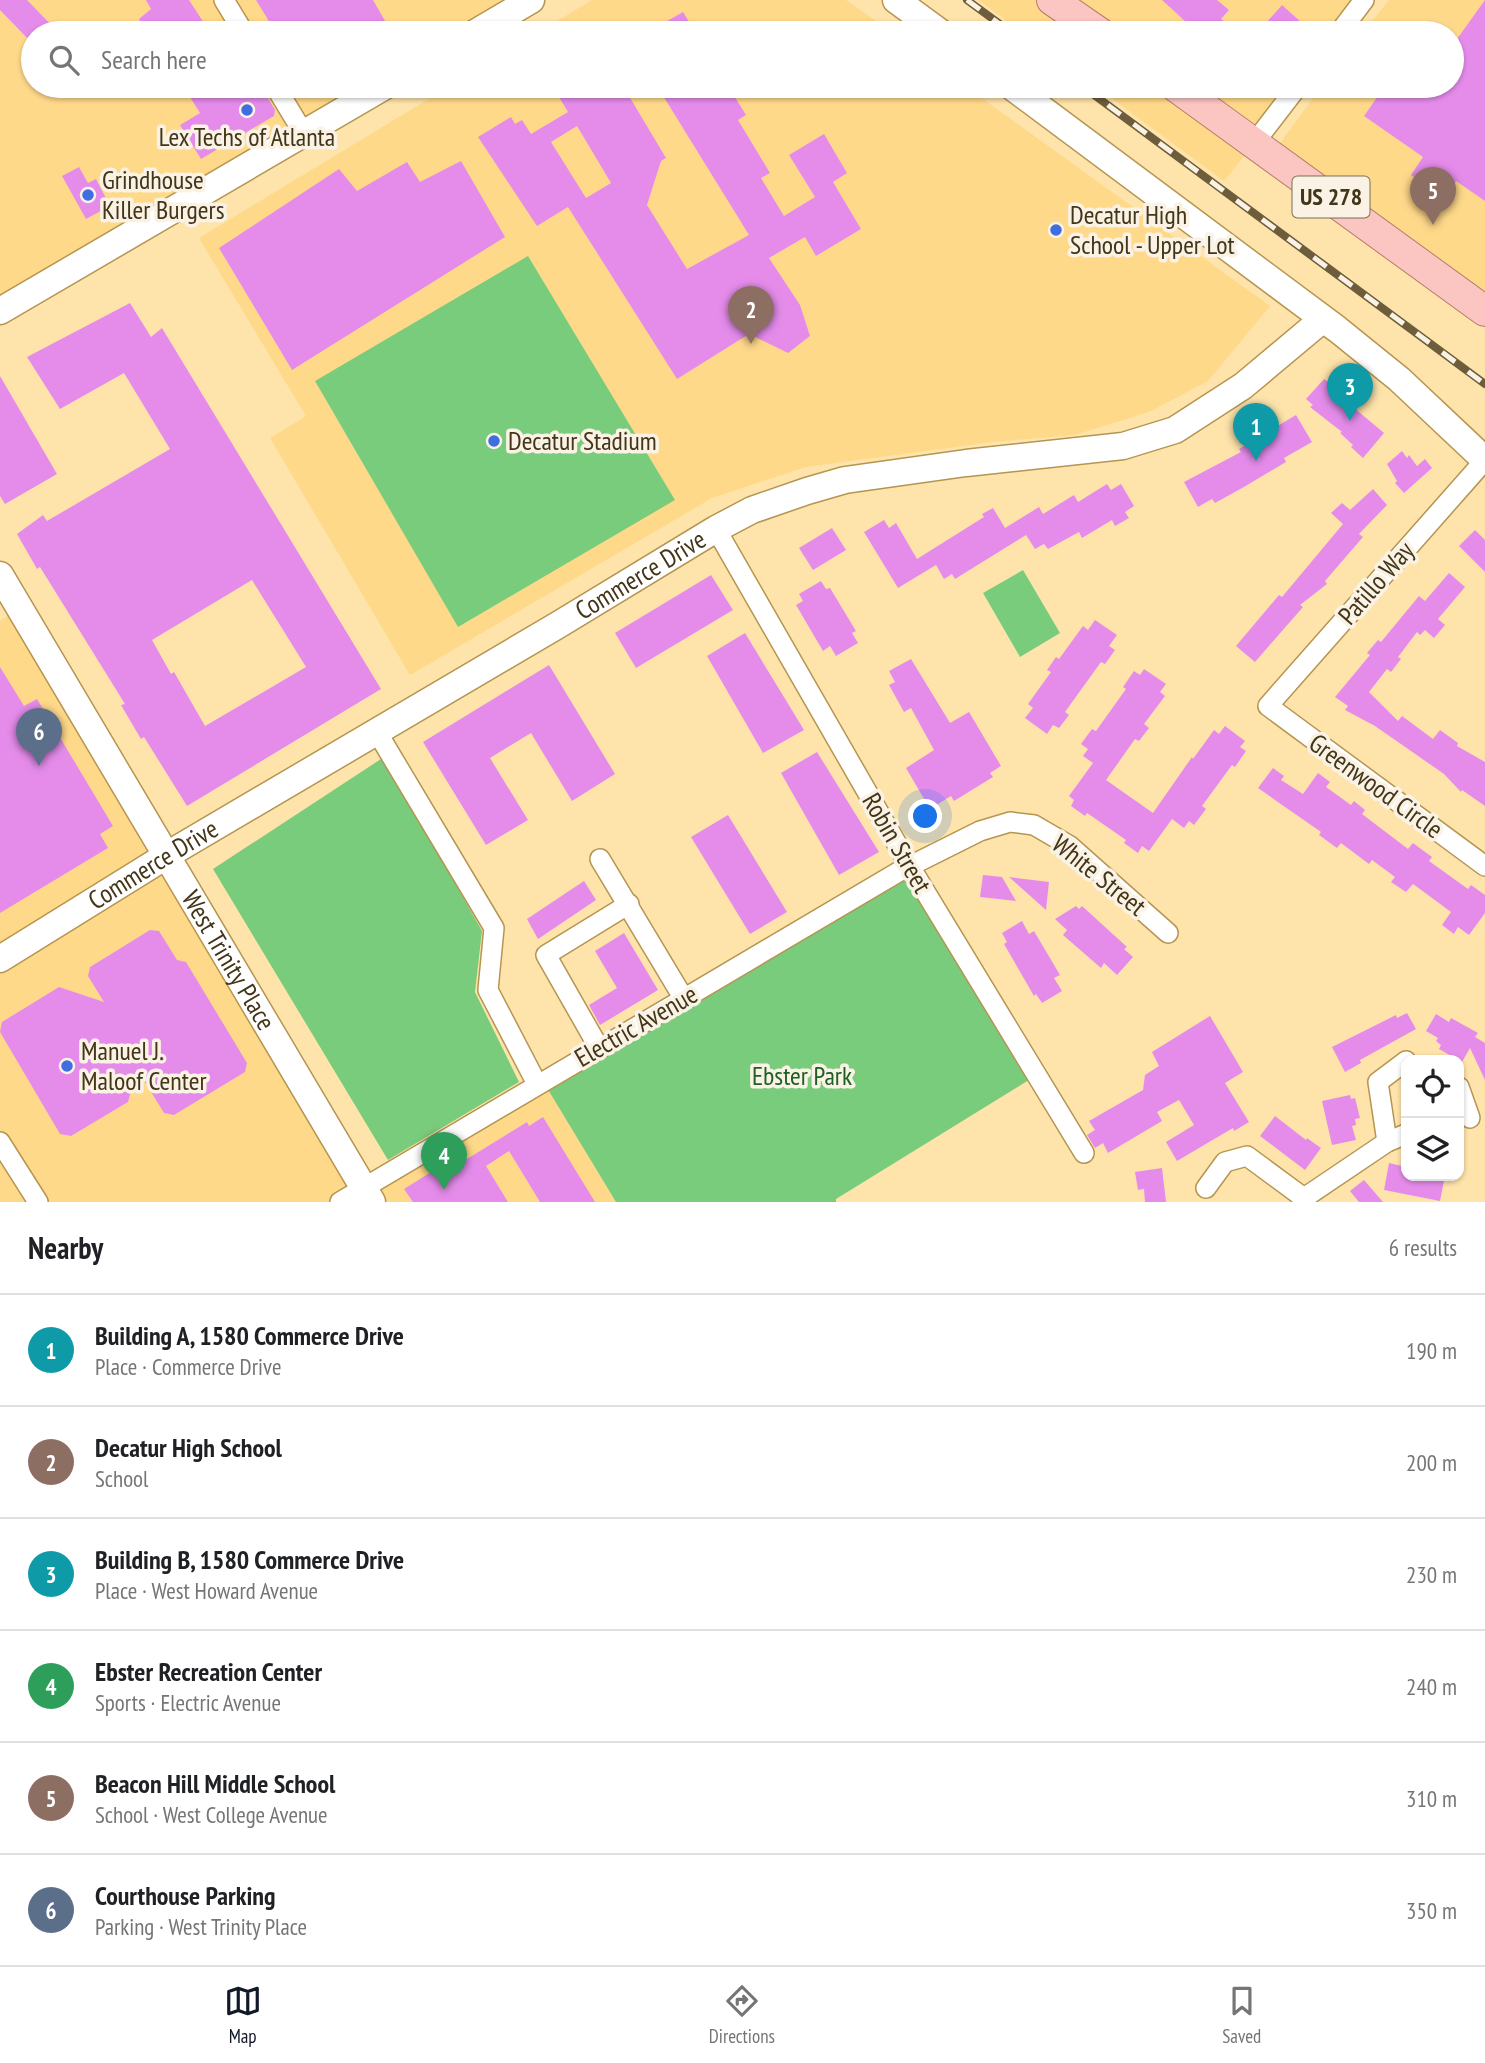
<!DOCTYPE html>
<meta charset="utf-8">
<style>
body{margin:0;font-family:"PT Sans Narrow",sans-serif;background:#f2f2f2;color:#202124}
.controls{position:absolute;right:21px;bottom:21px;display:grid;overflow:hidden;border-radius:14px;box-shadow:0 2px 5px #0004}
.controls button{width:63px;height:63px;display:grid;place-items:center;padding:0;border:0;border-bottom:2px solid #e0e0e0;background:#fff;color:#202124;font:35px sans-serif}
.you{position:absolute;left:926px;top:817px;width:24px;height:24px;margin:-18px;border:5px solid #fff;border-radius:50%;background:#1a73e8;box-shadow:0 0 0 10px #1a73e833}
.badge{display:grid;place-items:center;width:46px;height:46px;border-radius:50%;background:#111827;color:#fff;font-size:23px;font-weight:700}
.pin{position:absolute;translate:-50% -58px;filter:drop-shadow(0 2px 4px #0008)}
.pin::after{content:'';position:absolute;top:37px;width:24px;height:21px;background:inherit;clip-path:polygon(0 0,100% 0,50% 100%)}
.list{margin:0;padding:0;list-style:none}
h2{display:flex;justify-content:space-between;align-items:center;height:91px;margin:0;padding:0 28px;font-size:30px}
h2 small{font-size:23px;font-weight:400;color:#757577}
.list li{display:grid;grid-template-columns:46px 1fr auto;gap:21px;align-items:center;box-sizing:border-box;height:112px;padding:0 28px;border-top:2px solid #e0e0e0}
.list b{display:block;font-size:26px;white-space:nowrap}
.list p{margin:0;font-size:23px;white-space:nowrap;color:#757577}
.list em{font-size:23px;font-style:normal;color:#757577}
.icon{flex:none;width:38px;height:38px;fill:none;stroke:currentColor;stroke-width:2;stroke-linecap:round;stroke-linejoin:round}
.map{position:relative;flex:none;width:1485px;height:1202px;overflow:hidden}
.search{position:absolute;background:#fff;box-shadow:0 2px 5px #0004;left:21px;right:21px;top:21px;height:77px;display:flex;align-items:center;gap:18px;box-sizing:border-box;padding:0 24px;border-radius:38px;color:#757577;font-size:26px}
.sheet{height:763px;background:#fff}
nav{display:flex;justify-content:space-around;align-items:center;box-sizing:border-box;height:98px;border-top:2px solid #e0e0e0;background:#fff;font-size:19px;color:#757577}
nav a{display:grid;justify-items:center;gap:4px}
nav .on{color:#111827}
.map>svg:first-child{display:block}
.built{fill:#ffd98a}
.green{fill:#7acc7d}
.building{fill:#e58ceb;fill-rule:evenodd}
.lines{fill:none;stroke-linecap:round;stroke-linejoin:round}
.street-casing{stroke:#b59550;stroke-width:22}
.secondary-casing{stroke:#b59550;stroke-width:29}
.primary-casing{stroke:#b87a6b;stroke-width:32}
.street{stroke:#fff;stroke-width:19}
.secondary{stroke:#fff;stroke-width:26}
.primary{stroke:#fbc5c1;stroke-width:30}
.rail-casing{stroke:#6d5d3a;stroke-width:8}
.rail{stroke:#f9f2e5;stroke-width:5;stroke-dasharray:16;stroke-linecap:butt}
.poi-dot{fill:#406ddf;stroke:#f9f2e5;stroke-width:2.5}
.labels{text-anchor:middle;stroke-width:7;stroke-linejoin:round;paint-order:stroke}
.shield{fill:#f9f2e5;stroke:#796e56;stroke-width:2}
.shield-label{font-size:24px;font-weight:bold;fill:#423518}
.poi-label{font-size:26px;fill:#423518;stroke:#f9f2e5;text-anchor:start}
.street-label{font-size:26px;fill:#423518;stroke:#f9f2e5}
.park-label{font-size:26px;fill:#1d6024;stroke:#f9f2e5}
</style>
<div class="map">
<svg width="1485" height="1202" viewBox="0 0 1485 1202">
<rect width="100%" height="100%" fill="#fee3ab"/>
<!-- built -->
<g class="built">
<path d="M 0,0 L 515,0 L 460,33 L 33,33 L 33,86 L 373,86 L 0,311 Z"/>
<path d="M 592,0 L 846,0 L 893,33 L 537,33 Z"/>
<path d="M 978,0 L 1372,0 L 1345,33 L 1024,33 Z"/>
<path d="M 1389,0 L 1485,0 L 1485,301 L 1275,150 L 1322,86 L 1452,86 L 1452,33 L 1363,33 Z"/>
<path d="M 450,86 L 965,86 L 1270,306 L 1208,381 L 1149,412 L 1075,435 L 993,442 L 806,467 L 712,498 L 410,675 L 270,438 L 306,416 L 199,238 Z"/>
<path d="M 1095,86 L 1302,86 L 1224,181 Z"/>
<path d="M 17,610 L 370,1185 L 544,1083 L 616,1202 L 0,1202 L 0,621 Z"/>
</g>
<!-- green -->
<g class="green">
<path d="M 528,256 L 675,500 L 458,627 L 315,381 Z"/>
<path d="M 1023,570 L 1060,633 L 1020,657 L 983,593 Z"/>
<path d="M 384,757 L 482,931 L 475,992 L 519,1082 L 388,1160 L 213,869 Z"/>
<path d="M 907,872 L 1032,1078 L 836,1199 L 836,1202 L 616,1202 L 544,1083 Z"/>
</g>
<!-- building -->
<g class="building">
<path d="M 0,0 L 27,0 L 59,33 L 33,33 L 33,44 L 0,10 Z"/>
<path d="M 146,0 L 189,0 L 204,23 L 198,27 L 202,33 L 124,33 L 141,23 L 139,19 L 151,9 Z"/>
<path d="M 256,0 L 373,0 L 392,33 L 301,33 L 294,22 L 276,33 Z"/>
<path d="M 1162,0 L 1217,0 L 1229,10 L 1221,19 L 1227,24 L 1218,33 L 1198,33 Z"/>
<path d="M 1485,0 L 1485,201 L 1456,181 L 1444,198 L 1411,175 L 1423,157 L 1364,116 L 1385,86 L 1452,86 L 1452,46 Z"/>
<path d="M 1282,5 L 1302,23 L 1293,33 L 1257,33 Z"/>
<path d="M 683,12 L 696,33 L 646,33 Z"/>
<path d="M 183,86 L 233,86 L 236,91 L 246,86 L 261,86 L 275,110 L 274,116 L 201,159 L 180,125 L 200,113 Z"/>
<path d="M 543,86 L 623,86 L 666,158 L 661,161 L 647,205 L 687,269 L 749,235 L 657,86 L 728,86 L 746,115 L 738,120 L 770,173 L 761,178 L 784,216 L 815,197 L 789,155 L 824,134 L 847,173 L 833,182 L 861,229 L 816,256 L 805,237 L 769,258 L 800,305 L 810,336 L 788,353 L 749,334 L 677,379 L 568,207 L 537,226 L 478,137 L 511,117 L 515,124 L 522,120 L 531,134 L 568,112 L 559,97 ZM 577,126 L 611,183 L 586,198 L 551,142 Z"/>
<path d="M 461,161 L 505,237 L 292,370 L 219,248 L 339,169 L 357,191 L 407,162 L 420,182 Z"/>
<path d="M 79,167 L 88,183 L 96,179 L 110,206 L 86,219 L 62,176 Z"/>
<path d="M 130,303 L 151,337 L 162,328 L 381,689 L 187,806 L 144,737 L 141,739 L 121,705 L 125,704 L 40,567 L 37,569 L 17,534 L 43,515 L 47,521 L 170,449 L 124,373 L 60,409 L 27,357 ZM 252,580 L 306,667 L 205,726 L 174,672 L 171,674 L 152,640 Z"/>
<path d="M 0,376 L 57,474 L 5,504 L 0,496 Z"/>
<path d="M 1324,379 L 1346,395 L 1347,402 L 1384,433 L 1363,458 L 1351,447 L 1353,445 L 1340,433 L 1342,432 L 1310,407 L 1313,405 L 1306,399 Z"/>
<path d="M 1296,415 L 1312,442 L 1284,458 L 1286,462 L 1244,487 L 1215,503 L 1212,499 L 1198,507 L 1184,482 L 1241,452 L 1239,449 Z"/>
<path d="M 1402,451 L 1407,458 L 1409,455 L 1417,466 L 1425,459 L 1432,468 L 1404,493 L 1395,483 L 1397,481 L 1387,464 Z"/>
<path d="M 1107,484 L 1111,490 L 1121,484 L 1134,506 L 1125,512 L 1129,518 L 1115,526 L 1112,520 L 1082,538 L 1079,532 L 1048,549 L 1044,544 L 1035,549 L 1026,535 L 955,579 L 952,574 L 944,579 L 936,565 L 898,588 L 864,532 L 884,520 L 889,528 L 896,523 L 917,559 L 984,517 L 982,514 L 993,508 L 1005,528 L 1039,507 L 1043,514 L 1074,495 L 1078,502 Z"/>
<path d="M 1373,489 L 1387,505 L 1359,534 L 1363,537 L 1325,581 L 1327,584 L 1300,605 L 1303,607 L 1255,662 L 1236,646 L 1279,595 L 1282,597 L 1343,524 L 1331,513 L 1342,503 L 1350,510 Z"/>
<path d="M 832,528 L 846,550 L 813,570 L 799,548 Z"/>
<path d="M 1475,530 L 1485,540 L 1485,572 L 1459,546 Z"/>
<path d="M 1449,573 L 1465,587 L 1438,619 L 1445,625 L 1434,638 L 1425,630 L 1420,635 L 1417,632 L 1398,657 L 1401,659 L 1391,672 L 1387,669 L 1369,692 L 1398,721 L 1402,716 L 1433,739 L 1440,730 L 1458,743 L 1457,746 L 1485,762 L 1485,806 L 1462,790 L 1461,792 L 1444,774 L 1375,726 L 1345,710 L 1348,706 L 1335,697 L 1370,655 L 1367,653 L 1378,640 L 1381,642 L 1419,596 L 1425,601 Z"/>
<path d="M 711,575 L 733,610 L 636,668 L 615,633 Z"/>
<path d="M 821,581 L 826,589 L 830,588 L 856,631 L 852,633 L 858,643 L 836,656 L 830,646 L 823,651 L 796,605 L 803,601 L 799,594 Z"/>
<path d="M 1095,620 L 1117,635 L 1109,646 L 1115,650 L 1105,664 L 1101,662 L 1065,712 L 1069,715 L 1059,728 L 1053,725 L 1047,734 L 1025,718 L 1033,708 L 1028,704 L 1051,672 L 1047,670 L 1056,657 L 1059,659 L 1083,626 L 1088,630 Z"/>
<path d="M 745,633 L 804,730 L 763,753 L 707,656 Z"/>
<path d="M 911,659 L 950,723 L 969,712 L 1001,766 L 990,773 L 993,777 L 954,801 L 951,796 L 930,809 L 906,768 L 934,750 L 911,708 L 904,712 L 889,685 L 895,682 L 889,671 Z"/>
<path d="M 549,665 L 615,774 L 572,801 L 531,733 L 490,758 L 528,820 L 486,845 L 423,742 Z"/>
<path d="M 0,667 L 24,706 L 37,699 L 113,826 L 100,834 L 108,848 L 0,913 Z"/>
<path d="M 1144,669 L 1166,684 L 1160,692 L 1165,696 L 1144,724 L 1149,728 L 1139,741 L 1135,739 L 1106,780 L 1153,813 L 1192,757 L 1193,759 L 1214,730 L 1219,734 L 1225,726 L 1245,741 L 1240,747 L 1246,751 L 1235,767 L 1232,765 L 1202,806 L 1206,809 L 1194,825 L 1189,821 L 1184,828 L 1172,819 L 1149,851 L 1142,846 L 1138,853 L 1124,843 L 1126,840 L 1087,813 L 1085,816 L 1071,806 L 1074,800 L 1069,796 L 1093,763 L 1083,756 L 1088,749 L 1081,744 L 1092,729 L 1096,731 L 1126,689 L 1123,687 L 1134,671 L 1140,675 Z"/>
<path d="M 817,752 L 879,852 L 839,875 L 781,773 Z"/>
<path d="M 1273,768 L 1284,776 L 1281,780 L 1303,794 L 1318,773 L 1330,782 L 1326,787 L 1351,805 L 1354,801 L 1365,810 L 1362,814 L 1408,849 L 1413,843 L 1432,857 L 1429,861 L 1468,889 L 1471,885 L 1485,895 L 1485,913 L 1469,935 L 1458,927 L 1454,934 L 1442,925 L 1451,912 L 1413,884 L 1406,892 L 1391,882 L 1395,877 L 1372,860 L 1369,864 L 1341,843 L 1337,848 L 1319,835 L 1321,832 L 1258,788 Z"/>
<path d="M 728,815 L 787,912 L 750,934 L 691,837 Z"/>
<path d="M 983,875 L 1002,877 L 1016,901 L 980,897 Z"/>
<path d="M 1009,877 L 1049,882 L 1046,910 Z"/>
<path d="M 584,881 L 596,900 L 538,939 L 527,919 Z"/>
<path d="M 1076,906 L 1079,909 L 1082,906 L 1127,947 L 1124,949 L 1133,957 L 1117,975 L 1104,963 L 1101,968 L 1063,935 L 1067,930 L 1055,919 Z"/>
<path d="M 1022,921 L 1029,934 L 1034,931 L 1060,975 L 1054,978 L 1062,991 L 1042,1003 L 1036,994 L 1034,996 L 1004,944 L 1007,942 L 1002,933 Z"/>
<path d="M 150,930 L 159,931 L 177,960 L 186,962 L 247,1063 L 245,1072 L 174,1115 L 164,1113 L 137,1069 L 128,1102 L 71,1136 L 60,1134 L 0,1032 L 2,1022 L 59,987 L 104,1002 L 88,976 L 90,967 Z"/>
<path d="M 624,933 L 658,990 L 600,1025 L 589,1005 L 617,988 L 595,951 Z"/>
<path d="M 1407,1013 L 1416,1029 L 1360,1060 L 1361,1063 L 1345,1072 L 1332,1047 L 1396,1015 L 1397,1018 Z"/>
<path d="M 1436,1014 L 1449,1022 L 1451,1018 L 1478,1033 L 1475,1037 L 1485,1043 L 1485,1080 L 1470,1048 L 1462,1062 L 1439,1049 L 1441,1045 L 1436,1041 L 1438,1038 L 1426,1031 Z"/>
<path d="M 1210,1016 L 1243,1072 L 1225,1083 L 1249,1122 L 1234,1131 L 1233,1128 L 1177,1161 L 1166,1142 L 1194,1125 L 1179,1100 L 1157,1112 L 1162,1121 L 1108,1153 L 1103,1143 L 1095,1148 L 1087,1135 L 1095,1130 L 1089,1121 L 1143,1090 L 1145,1075 L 1159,1066 L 1152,1052 Z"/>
<path d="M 1350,1095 L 1351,1099 L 1355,1098 L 1360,1118 L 1355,1119 L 1356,1125 L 1352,1126 L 1356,1140 L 1332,1145 L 1322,1101 Z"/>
<path d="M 1275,1116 L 1306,1140 L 1307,1138 L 1321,1148 L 1305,1170 L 1260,1136 Z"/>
<path d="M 543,1117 L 595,1202 L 540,1202 L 509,1151 L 486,1166 L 508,1202 L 413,1202 L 404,1189 L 463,1152 L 467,1159 L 527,1122 L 529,1126 Z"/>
<path d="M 1389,1163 L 1406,1167 L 1406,1176 L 1445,1176 L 1440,1201 L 1384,1190 Z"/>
<path d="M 1162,1168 L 1166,1202 L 1145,1202 L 1144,1189 L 1138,1190 L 1135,1172 Z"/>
<path d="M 1364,1180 L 1383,1202 L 1359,1202 L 1350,1191 Z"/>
</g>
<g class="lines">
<defs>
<g id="street">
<path d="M 224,0 L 244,33"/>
<path d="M 1339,33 L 1364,0"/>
<path d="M 275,86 L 304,134"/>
<path d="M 1255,142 L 1298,86"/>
<path d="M 1485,460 L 1268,706 L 1485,866"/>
<path d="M 716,529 L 909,865 L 1084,1153"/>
<path d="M 377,732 L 494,928 L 488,990 L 537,1084"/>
<path d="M 600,859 L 684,999"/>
<path d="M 599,1048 L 546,955 L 629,904"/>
<path d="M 1459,1087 L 1470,1118"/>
<path d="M 0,1142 L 38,1202"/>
<path d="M 1387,1142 L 1378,1082 L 1406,1061"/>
<path d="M 1206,1188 L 1225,1162 L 1247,1156 L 1304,1198"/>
<path d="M 340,1202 L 900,871 L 980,831 L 1010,822 L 1034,825 L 1070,846 L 1168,933"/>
<path d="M 1302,1202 L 1304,1198 L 1387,1142 L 1406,1134"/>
</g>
<g id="secondary">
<path d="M 896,0 L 941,33"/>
<path d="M 475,33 L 531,0"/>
<path d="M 1011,86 L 1337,329 L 1399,379 L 1485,460"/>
<path d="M 0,311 L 385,86"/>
<path id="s1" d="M 0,575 L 372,1202"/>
<path id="s2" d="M 0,959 L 179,848 L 558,625 L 716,529 L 752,510 L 807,491 L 845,480 L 966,463 L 1123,446 L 1175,430 L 1243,386 L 1323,319"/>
</g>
<g id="primary">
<path d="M 1052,0 L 1100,33"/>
<path d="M 1175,86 L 1485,311"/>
</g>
</defs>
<!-- street casing -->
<use href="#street" class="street-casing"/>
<!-- secondary casing -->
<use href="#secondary" class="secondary-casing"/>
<!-- primary casing -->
<use href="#primary" class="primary-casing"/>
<!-- street -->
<use href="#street" class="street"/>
<!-- secondary -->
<use href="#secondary" class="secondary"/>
<!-- primary -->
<use href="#primary" class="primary"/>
<defs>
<g id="rail">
<path d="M 967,0 L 1012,33"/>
<path d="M 1082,86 L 1485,384"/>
</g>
</defs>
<!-- rail casing -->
<use href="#rail" class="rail-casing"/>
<!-- rail -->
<use href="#rail" class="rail"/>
</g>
<!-- markers -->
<g class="poi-dot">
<circle cx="247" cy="110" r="7"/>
<circle cx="88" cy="195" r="7"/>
<circle cx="1056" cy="230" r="7"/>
<circle cx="494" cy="441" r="7"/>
<circle cx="67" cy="1066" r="7"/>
</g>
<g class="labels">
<!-- shield labels -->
<rect class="shield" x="1292.5" y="176.5" width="77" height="41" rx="5"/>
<g class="shield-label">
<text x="1331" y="205">US 278</text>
</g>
<!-- poi labels -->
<g class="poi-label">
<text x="247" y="146" text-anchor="middle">Lex Techs of Atlanta</text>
<text x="102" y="189">Grindhouse<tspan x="102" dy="30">Killer Burgers</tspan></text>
<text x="1070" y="224">Decatur High<tspan x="1070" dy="30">School - Upper Lot</tspan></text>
<text x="508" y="450">Decatur Stadium</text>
<text x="81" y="1060">Manuel J.<tspan x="81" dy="30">Maloof Center</tspan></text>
</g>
<!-- street labels -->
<g class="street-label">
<text dy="9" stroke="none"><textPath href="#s2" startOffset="747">Commerce Drive</textPath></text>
<text transform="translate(1376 583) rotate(-49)" y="9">Patillo Way</text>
<text transform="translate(1376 786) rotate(36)" y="9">Greenwood Circle</text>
<text transform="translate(897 843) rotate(60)" y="9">Robin Street</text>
<text dy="9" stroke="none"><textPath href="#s2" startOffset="180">Commerce Drive</textPath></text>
<text transform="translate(1099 875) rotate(39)" y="9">White Street</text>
<text dy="9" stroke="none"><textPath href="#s1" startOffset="448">West Trinity Place</textPath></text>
<text transform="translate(636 1026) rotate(-30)" y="9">Electric Avenue</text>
</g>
<!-- park labels -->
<g class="park-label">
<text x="802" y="1085">Ebster Park</text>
</g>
</g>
</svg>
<div class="controls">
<button><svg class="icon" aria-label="locate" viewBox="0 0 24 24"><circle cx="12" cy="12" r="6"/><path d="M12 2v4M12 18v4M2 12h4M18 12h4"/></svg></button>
<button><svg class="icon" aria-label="layers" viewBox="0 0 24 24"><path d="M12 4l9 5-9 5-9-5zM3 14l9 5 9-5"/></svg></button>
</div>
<div class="you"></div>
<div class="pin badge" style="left:1256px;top:461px;background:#0f9aa8">1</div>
<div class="pin badge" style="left:751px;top:344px;background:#8d6e63">2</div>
<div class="pin badge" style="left:1350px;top:421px;background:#0f9aa8">3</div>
<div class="pin badge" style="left:444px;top:1190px;background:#2e9e5b">4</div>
<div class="pin badge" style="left:1433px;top:225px;background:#8d6e63">5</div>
<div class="pin badge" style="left:39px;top:766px;background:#5c6f8a">6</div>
<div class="search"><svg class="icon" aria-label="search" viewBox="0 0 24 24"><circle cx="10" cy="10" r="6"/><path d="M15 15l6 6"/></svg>Search here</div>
</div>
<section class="sheet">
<h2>Nearby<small>6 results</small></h2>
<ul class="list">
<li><span class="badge" style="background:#0f9aa8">1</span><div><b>Building A, 1580 Commerce Drive</b><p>Place · Commerce Drive</p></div><em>190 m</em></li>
<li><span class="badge" style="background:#8d6e63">2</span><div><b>Decatur High School</b><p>School</p></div><em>200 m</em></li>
<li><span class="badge" style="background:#0f9aa8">3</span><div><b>Building B, 1580 Commerce Drive</b><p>Place · West Howard Avenue</p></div><em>230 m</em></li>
<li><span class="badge" style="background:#2e9e5b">4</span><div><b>Ebster Recreation Center</b><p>Sports · Electric Avenue</p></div><em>240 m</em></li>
<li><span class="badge" style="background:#8d6e63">5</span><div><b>Beacon Hill Middle School</b><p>School · West College Avenue</p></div><em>310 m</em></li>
<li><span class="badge" style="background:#5c6f8a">6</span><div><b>Courthouse Parking</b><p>Parking · West Trinity Place</p></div><em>350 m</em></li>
</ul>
</section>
<nav>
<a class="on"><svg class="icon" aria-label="map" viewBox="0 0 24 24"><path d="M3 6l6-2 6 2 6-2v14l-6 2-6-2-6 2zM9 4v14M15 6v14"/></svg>Map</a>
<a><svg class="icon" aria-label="directions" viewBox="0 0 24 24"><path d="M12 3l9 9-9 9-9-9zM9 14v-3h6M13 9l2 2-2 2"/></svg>Directions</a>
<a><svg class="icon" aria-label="saved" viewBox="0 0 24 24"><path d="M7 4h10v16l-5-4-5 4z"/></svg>Saved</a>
</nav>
